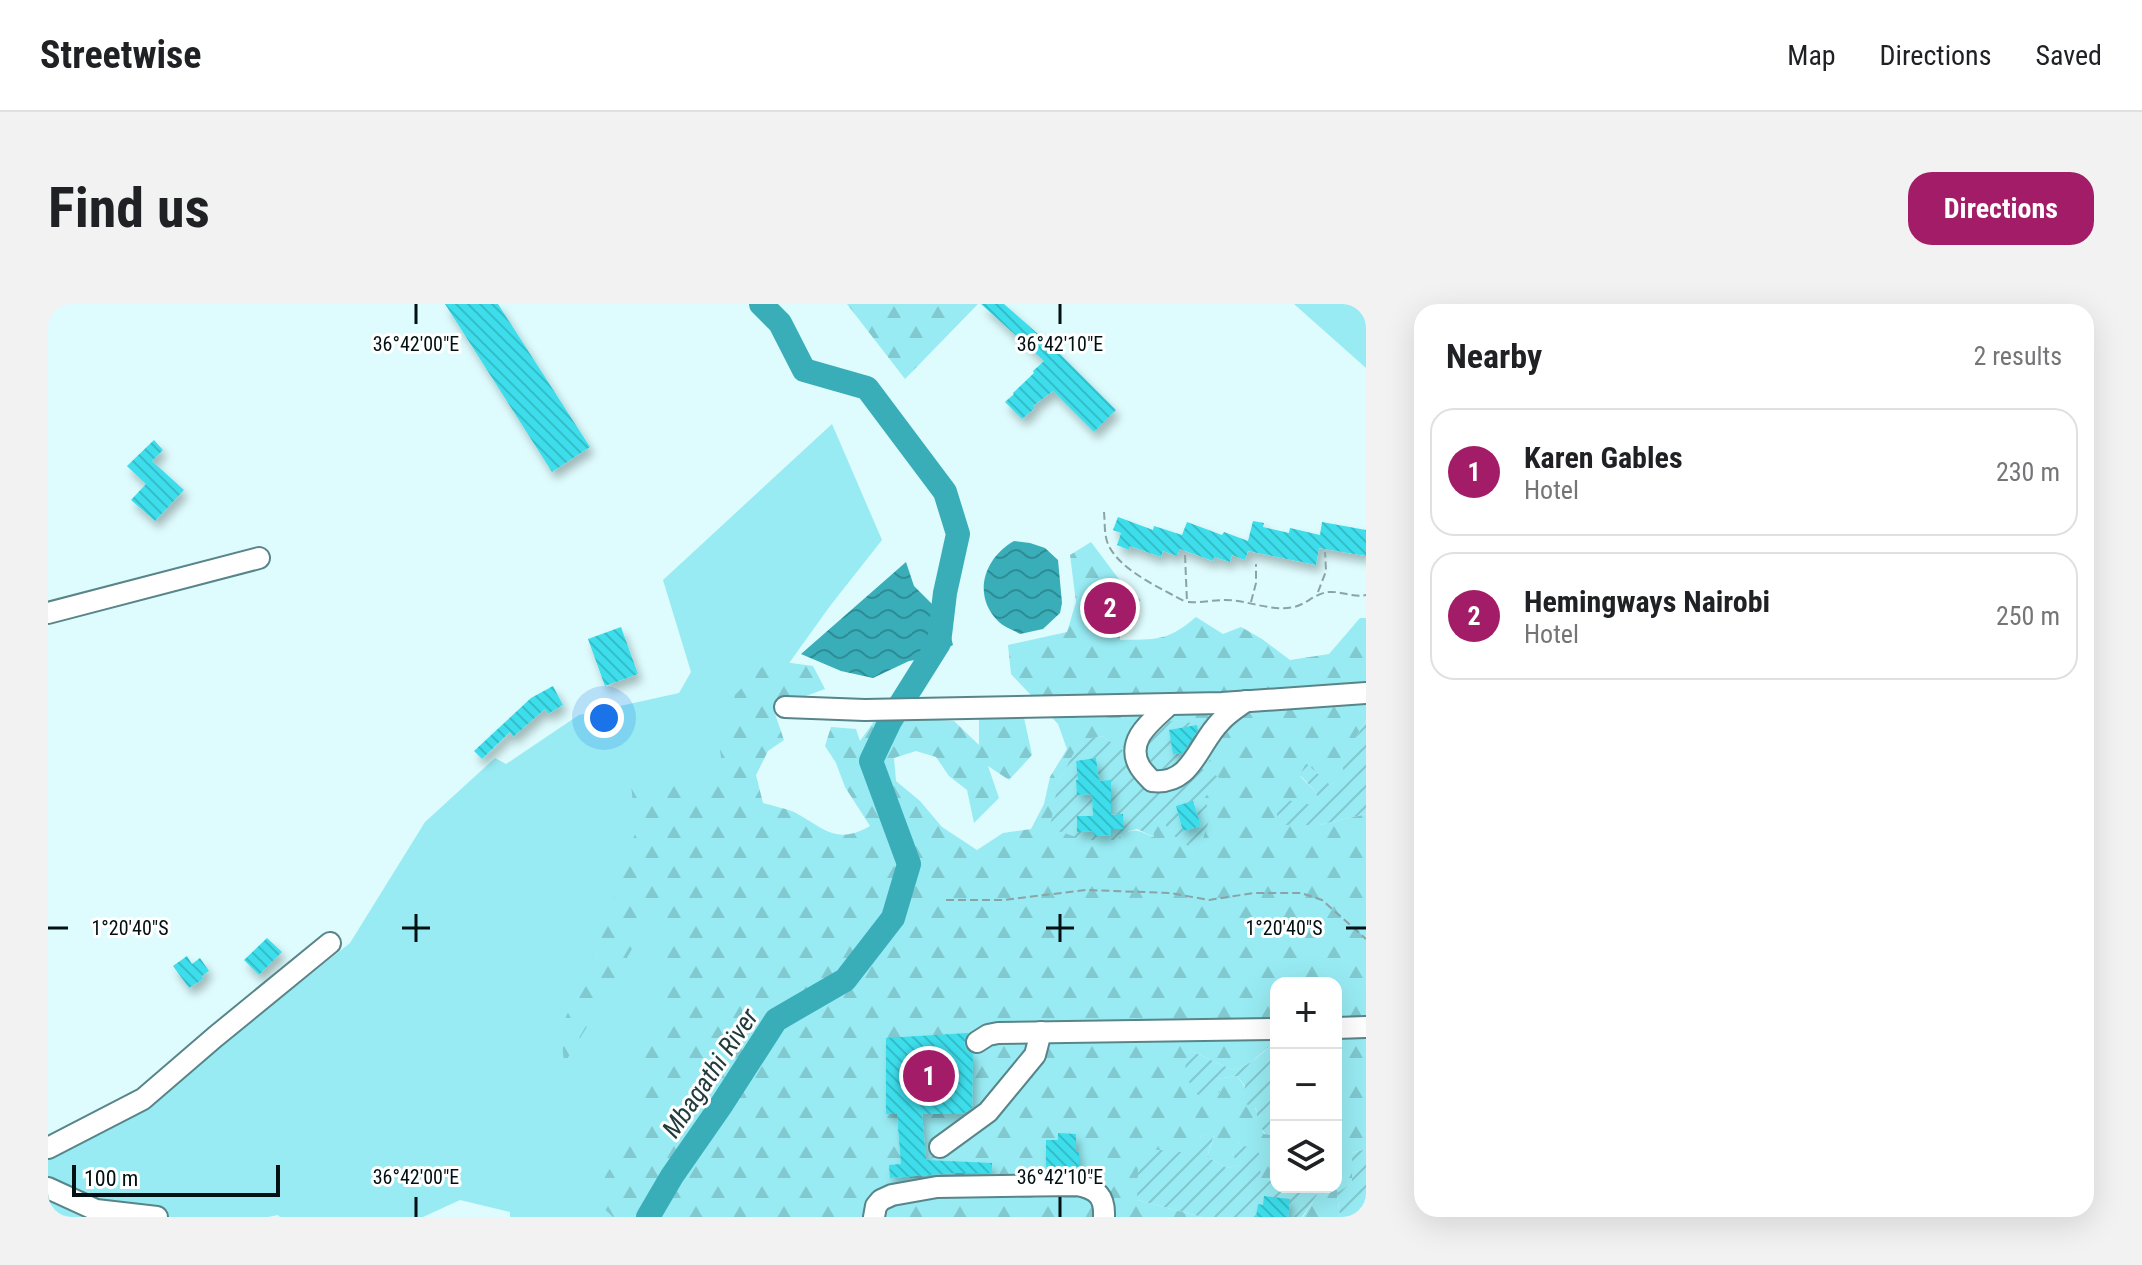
<!DOCTYPE html>
<meta charset="utf-8">
<style>
body{margin:0;font-family:"Roboto Condensed",sans-serif;background:#f2f2f2;color:#202124}
.controls{position:absolute;right:24px;bottom:24px;display:grid;overflow:hidden;border-radius:16px;box-shadow:0 8px 32px #0002}
.controls button{width:72px;height:72px;display:grid;place-items:center;padding:0;border:0;border-bottom:2px solid #e0e0e0;background:#fff;color:#202124;font:40px sans-serif}
.scale{position:absolute;left:24px;bottom:20px;width:208px;box-sizing:border-box;padding-left:8px;border:4px solid #011012;border-top:0;font-size:22px;line-height:28px;white-space:nowrap;color:#011012;-webkit-text-stroke:6px #fff;paint-order:stroke}
.you{position:absolute;left:556px;top:414px;width:28px;height:28px;margin:-20px;border:6px solid #fff;border-radius:50%;background:#1a73e8;box-shadow:0 0 0 12px #1a73e833}
.badge{display:grid;place-items:center;width:52px;height:52px;border-radius:50%;background:#a31c67;color:#fff;font-size:26px;font-weight:700}
.pin{position:absolute;translate:-50% -50%;border:4px solid #fff;box-shadow:0 2px 8px #0006}
.list{margin:0;padding:0;list-style:none}
h2{display:flex;justify-content:space-between;align-items:center;height:104px;margin:0;padding:0 32px;font-size:34px}
h2 small{font-size:26px;font-weight:400;color:#757577}
.list li{display:grid;grid-template-columns:52px 1fr auto;gap:24px;align-items:center;box-sizing:border-box;height:128px;margin:0 16px 16px;padding:0 16px;border:2px solid #e0e0e0;border-radius:24px}
.list b{display:block;font-size:30px;white-space:nowrap}
.list p{margin:0;font-size:26px;white-space:nowrap;color:#757577}
.list em{font-size:26px;font-style:normal;color:#757577}
.icon{flex:none;width:44px;height:44px;fill:none;stroke:currentColor;stroke-width:2;stroke-linecap:round;stroke-linejoin:round}
.map{position:relative;flex:none;width:1318px;height:913px;overflow:hidden;border-radius:24px}
header{display:flex;align-items:center;gap:48px;box-sizing:border-box;height:112px;padding:0 40px;background:#fff;border-bottom:2px solid #e0e0e0}
header strong{font-size:38px}
nav{display:flex;gap:44px;margin-inline-start:auto;font-size:28px}
.intro{display:flex;align-items:center;justify-content:space-between;box-sizing:border-box;height:192px;padding:0 48px}
h1{margin:0;font-size:56px}
.button{padding:20px 36px;border-radius:24px;background:#a31c67;color:#fff;font-size:28px;font-weight:700}
main{display:flex;gap:48px;padding:0 48px}
aside{flex:1;background:#fff;border-radius:24px;box-shadow:0 8px 32px #0002}
.map>svg:first-child{display:block}
.green{fill:#98ebf3}
.forest{fill:url(#forest-firs);fill-rule:evenodd}
.garden{fill:url(#garden-furrows)}
.water{fill:url(#water-waves)}
.lines{fill:none;stroke-linecap:round;stroke-linejoin:round}
.river{stroke:#39aeb9;stroke-width:24}
.building{fill:url(#building-back-hatch);filter:url(#shadow)}
.minor-casing{stroke:#588589;stroke-width:24}
.path{stroke:#8ba3a5;stroke-width:2;stroke-dasharray:8 4;stroke-linecap:butt}
.minor{stroke:#fff;stroke-width:20}
.ticks{fill:none;stroke:#011012;stroke-width:3}
.labels{text-anchor:middle;stroke-width:6;stroke-linejoin:round;paint-order:stroke}
.water-label{font-size:26px;font-style:italic;fill:#223c3e;stroke:#fff}
.ticks-label{font-size:20px;text-anchor:middle;fill:#011012;stroke:#fff;stroke-width:6;stroke-linejoin:round;paint-order:stroke}
</style>
<header>
<strong>Streetwise</strong>
<nav><a>Map</a><a>Directions</a><a>Saved</a></nav>
</header>
<div class="intro"><h1>Find us</h1><a class="button">Directions</a></div>
<main>
<div class="map">
<svg width="1318" height="913" viewBox="0 0 1318 913">
<defs>
<pattern id="forest-firs" width="22" height="20" patternUnits="userSpaceOnUse" patternTransform="scale(2)"><rect width="22" height="20" fill="#98ebf3"/><path d="M5 1l3.5 6h-7zM16 11l3.5 6h-7z" fill="#81c8cf"/></pattern>
<pattern id="garden-furrows" width="10" height="10" patternUnits="userSpaceOnUse" patternTransform="scale(2)"><rect width="10" height="10" fill="#98ebf3"/><path d="M-1 1l2-2M0 10L10 0M9 11l2-2" fill="none" stroke="#81c8cf"/></pattern>
<pattern id="water-waves" width="16" height="10" patternUnits="userSpaceOnUse" patternTransform="scale(2)"><rect width="16" height="10" fill="#39aeb9"/><path d="M0 5q4-4 8 0t8 0" fill="none" stroke="#2e8c95"/></pattern>
<pattern id="building-back-hatch" width="6" height="6" patternUnits="userSpaceOnUse" patternTransform="scale(2)"><rect width="6" height="6" fill="#3dddeb"/><path d="M-1 5l2 2M0 0l6 6M5-1l2 2" fill="none" stroke="#34bdc8"/></pattern>
<filter id="shadow"><feDropShadow dx="4" dy="7" stdDeviation="4" flood-color="#0004"/></filter>
</defs>
<rect width="100%" height="100%" fill="#defbfd"/>
<!-- green -->
<g class="green">
<path d="M 1247,0 L 1318,0 L 1318,64 L 1246,0 Z"/>
<path d="M 784,120 L 834,236 L 782,302 L 739,362 L 693,417 L 584,913 L 462,913 L 462,908 L 412,896 L 375,913 L 232,913 L 230,911 L 220,913 L 0,913 L 0,853 L 107,794 L 302,639 L 377,518 L 447,454 L 458,460 L 531,411 L 631,389 L 643,368 L 615,276 Z"/>
</g>
<!-- forest -->
<g class="forest">
<path d="M 799,0 L 930,0 L 857,75 Z"/>
<path d="M 1043,238 L 1070,274 L 1093,296 L 1072,319 L 1072,336 C 1108,335 1119,338 1148,313 L 1175,330 L 1193,323 L 1214,335 L 1242,356 L 1281,350 L 1312,314 L 1318,314 L 1318,416 L 1307,435 L 1297,472 L 1282,481 L 1252,472 L 1267,487 L 1275,504 L 1229,495 L 1271,521 L 1318,510 L 1318,845 L 1304,849 L 1304,879 L 1289,890 L 1292,913 L 1255,913 L 1269,891 L 1263,883 L 1288,883 L 1288,679 L 1228,679 L 1228,738 C 1209,751 1208,759 1185,766 L 1141,746 L 1168,775 L 1189,772 C 1196,781 1203,792 1207,803 C 1210,812 1212,820 1216,830 L 1228,831 L 1228,877 L 1212,874 L 1191,839 L 1184,850 L 1192,861 L 1179,864 L 1159,853 L 1166,832 L 1155,830 L 1143,849 L 1089,896 L 1154,913 L 565,913 L 548,897 L 557,873 L 596,806 L 589,761 L 607,729 L 614,702 L 613,656 L 617,619 L 611,596 L 555,697 L 516,760 L 513,724 L 565,608 L 569,564 L 588,529 L 583,480 L 631,482 L 638,498 L 659,491 L 676,472 L 670,433 L 682,411 L 687,391 L 721,356 L 765,362 L 777,385 L 725,404 L 736,436 L 720,447 L 708,471 L 715,499 C 725,502 736,504 746,508 C 775,523 787,542 822,522 L 797,483 L 788,459 L 777,442 L 783,423 L 808,425 L 812,437 L 827,416 L 867,414 L 906,417 L 931,441 L 931,415 L 975,409 L 984,451 L 961,476 L 940,462 L 951,494 L 926,519 L 919,486 L 901,472 L 888,453 L 868,447 L 846,454 L 848,477 L 872,497 L 894,523 L 929,546 L 955,529 L 983,525 L 996,500 L 1002,473 L 1019,445 L 1010,420 L 963,370 L 960,341 L 1019,328 L 1028,298 L 1022,251 ZM 1131,416 L 1149,462 L 1156,495 L 1114,508 L 1105,517 L 1105,533 C 1086,524 1084,524 1067,536 L 1010,478 L 1033,437 L 1054,432 L 1077,449 L 1114,420 Z"/>
</g>
<!-- garden -->
<g class="garden">
<path d="M 1131,416 L 1159,423 L 1163,457 L 1150,463 L 1171,473 L 1156,495 L 1163,510 L 1151,548 C 1132,537 1119,531 1113,509 L 1105,517 L 1106,533 L 1089,525 L 1081,527 L 1067,536 L 1036,536 L 1002,524 L 1010,478 L 1033,436 L 1054,432 L 1077,448 L 1089,422 Z"/>
<path d="M 1318,416 L 1318,510 L 1271,521 L 1229,521 L 1229,494 L 1274,503 L 1267,487 L 1252,471 L 1258,459 L 1282,481 L 1296,472 L 1293,451 L 1307,435 Z"/>
<path d="M 1228,738 L 1228,831 L 1217,830 L 1210,818 L 1208,804 L 1195,799 L 1197,782 L 1189,772 L 1168,775 L 1172,788 L 1153,795 C 1139,777 1133,768 1141,746 L 1185,766 C 1208,759 1210,751 1228,738 Z"/>
<path d="M 1155,830 L 1166,831 L 1159,853 L 1179,864 L 1191,861 L 1184,850 L 1190,839 L 1211,849 L 1213,874 L 1228,877 L 1228,883 L 1263,883 L 1269,891 L 1254,913 L 1154,913 L 1089,896 L 1090,861 L 1102,845 L 1142,849 Z"/>
<path d="M 1318,845 L 1318,913 L 1292,913 L 1289,889 L 1304,879 L 1304,849 Z"/>
</g>
<!-- water -->
<g class="water">
<path d="M 966,237 L 982,239 L 997,244 L 1010,256 L 1014,299 L 1012,309 L 995,325 L 972,330 C 965,326 956,323 950,317 C 924,291 936,254 966,237 Z"/>
<path d="M 858,258 L 866,282 L 898,314 L 905,341 L 880,354 L 861,357 L 825,374 L 793,367 L 753,350 Z"/>
</g>
<g class="lines">
<!-- river -->
<path class="river" d="M 600,913 L 624,872 L 672,803 L 728,716 L 797,676 L 845,614 L 861,560 L 823,457 L 842,417 L 891,339 L 897,289 L 910,230 L 897,188 L 819,84 L 756,66 L 732,19 L 713,0"/>
</g>
<!-- building -->
<g class="building">
<path d="M 397,0 L 450,0 L 542,143 L 504,168 Z"/>
<path d="M 933,0 L 956,0 L 1006,44 L 1068,106 L 1046,128 L 1005,87 L 985,102 L 987,104 L 974,115 L 957,98 L 966,90 L 965,89 L 986,69 L 985,67 L 996,57 Z"/>
<path d="M 106,136 L 115,146 L 104,157 L 136,186 L 107,217 L 83,196 L 98,180 L 79,162 Z"/>
<path d="M 1070,213 L 1105,226 L 1106,222 L 1134,231 L 1139,218 L 1174,231 L 1176,228 L 1200,237 L 1205,217 L 1216,219 L 1215,223 L 1241,229 L 1242,224 L 1272,231 L 1274,218 L 1318,226 L 1318,252 L 1271,244 L 1268,261 L 1200,247 L 1197,256 L 1184,251 L 1182,258 L 1166,253 L 1165,257 L 1132,245 L 1129,252 L 1115,247 L 1113,253 L 1082,242 L 1081,246 L 1069,241 L 1073,229 L 1065,226 Z"/>
<path d="M 573,323 L 590,370 L 557,382 L 540,335 Z"/>
<path d="M 505,382 L 515,401 L 500,410 L 497,405 L 465,433 L 462,428 L 434,455 L 426,447 L 483,394 Z"/>
<path d="M 1149,421 L 1150,426 L 1135,449 L 1125,450 L 1121,426 Z"/>
<path d="M 1048,454 L 1051,477 L 1063,476 L 1063,511 L 1075,510 L 1076,525 L 1063,525 L 1063,531 L 1046,532 L 1046,527 L 1029,528 L 1029,512 L 1045,512 L 1044,490 L 1029,491 L 1028,476 L 1030,476 L 1028,457 Z"/>
<path d="M 1145,497 L 1153,522 L 1135,527 L 1128,502 Z"/>
<path d="M 219,634 L 234,648 L 211,671 L 196,656 Z"/>
<path d="M 139,652 L 144,660 L 152,654 L 161,667 L 154,672 L 155,675 L 141,684 L 125,662 Z"/>
<path d="M 920,729 L 916,739 L 919,746 L 925,750 L 924,804 L 915,810 L 874,810 L 878,856 L 944,859 L 944,869 L 905,869 L 842,874 L 841,861 L 853,860 L 849,810 L 838,810 L 838,734 Z"/>
<path d="M 1010,829 L 1028,830 L 1028,848 L 1031,848 L 1031,863 L 998,863 L 998,836 L 1010,836 Z"/>
<path d="M 1216,892 L 1242,895 L 1240,913 L 1208,913 L 1210,900 L 1215,901 Z"/>
</g>
<g class="lines">
<defs>
<g id="minor">
<path d="M 0,309 L 211,254"/>
<path d="M 1122,400 C 1105,416 1076,436 1092,463 C 1095,468 1100,473 1104,477 C 1144,482 1150,439 1173,417 C 1180,409 1190,403 1198,397"/>
<path d="M 737,403 L 817,406 L 1122,400 L 1174,399 L 1318,389"/>
<path d="M 1288,724 L 1318,723"/>
<path d="M 929,738 L 940,731 L 950,729 L 1228,725"/>
<path d="M 892,843 L 940,808 L 987,751 L 993,728"/>
<path d="M 0,844 L 95,795 L 167,733 L 282,639"/>
<path d="M 0,884 L 48,906 L 109,913"/>
<path d="M 826,913 L 828,902 L 833,896 L 844,891 L 889,883 L 1029,881 C 1049,885 1057,892 1056,913"/>
</g>
</defs>
<!-- minor casing -->
<use href="#minor" class="minor-casing"/>
<!-- path -->
<g class="path">
<path d="M 1056,208 C 1057,218 1056,231 1060,240 C 1071,266 1114,285 1138,298"/>
<path d="M 1137,251 L 1139,298 C 1152,299 1165,296 1177,296 C 1200,296 1223,308 1246,303 C 1259,300 1267,289 1281,288 C 1294,287 1305,294 1318,291"/>
<path d="M 1270,288 L 1278,267 L 1277,248"/>
<path d="M 1203,298 L 1208,279 L 1208,260"/>
<path d="M 898,596 L 955,596 L 1038,586 L 1122,589 L 1161,596 L 1206,589 L 1253,589 L 1274,596 L 1318,635"/>
</g>
<!-- minor -->
<use href="#minor" class="minor"/>
</g>
<!-- ticks -->
<path class="ticks" d="M 368,0 L 368,20M 1012,0 L 1012,20M 368,610 L 368,638M 1012,610 L 1012,638M 0,624 L 20,624M 354,624 L 382,624M 998,624 L 1026,624M 1298,624 L 1318,624M 368,893 L 368,913M 1012,893 L 1012,913"/>
<g class="labels">
<!-- water labels -->
<g class="water-label">
<text transform="translate(662 769) rotate(-56)" y="9">Mbagathi River</text>
</g>
</g>
<g class="ticks-label">
<text x="368" y="47">36°42'00"E</text>
<text x="1012" y="47">36°42'10"E</text>
<text x="82" y="631">1°20'40"S</text>
<text x="1236" y="631">1°20'40"S</text>
<text x="368" y="880">36°42'00"E</text>
<text x="1012" y="880">36°42'10"E</text>
</g>
</svg>
<div class="controls">
<button>+</button>
<button>−</button>
<button><svg class="icon" aria-label="layers" viewBox="0 0 24 24"><path d="M12 4l9 5-9 5-9-5zM3 14l9 5 9-5"/></svg></button>
</div>
<div class="scale">100 m</div>
<div class="you"></div>
<div class="pin badge" style="left:881px;top:772px">1</div>
<div class="pin badge" style="left:1062px;top:304px">2</div>
</div>
<aside>
<h2>Nearby<small>2 results</small></h2>
<ul class="list">
<li><span class="badge">1</span><div><b>Karen Gables</b><p>Hotel</p></div><em>230 m</em></li>
<li><span class="badge">2</span><div><b>Hemingways Nairobi</b><p>Hotel</p></div><em>250 m</em></li>
</ul>
</aside>
</main>
